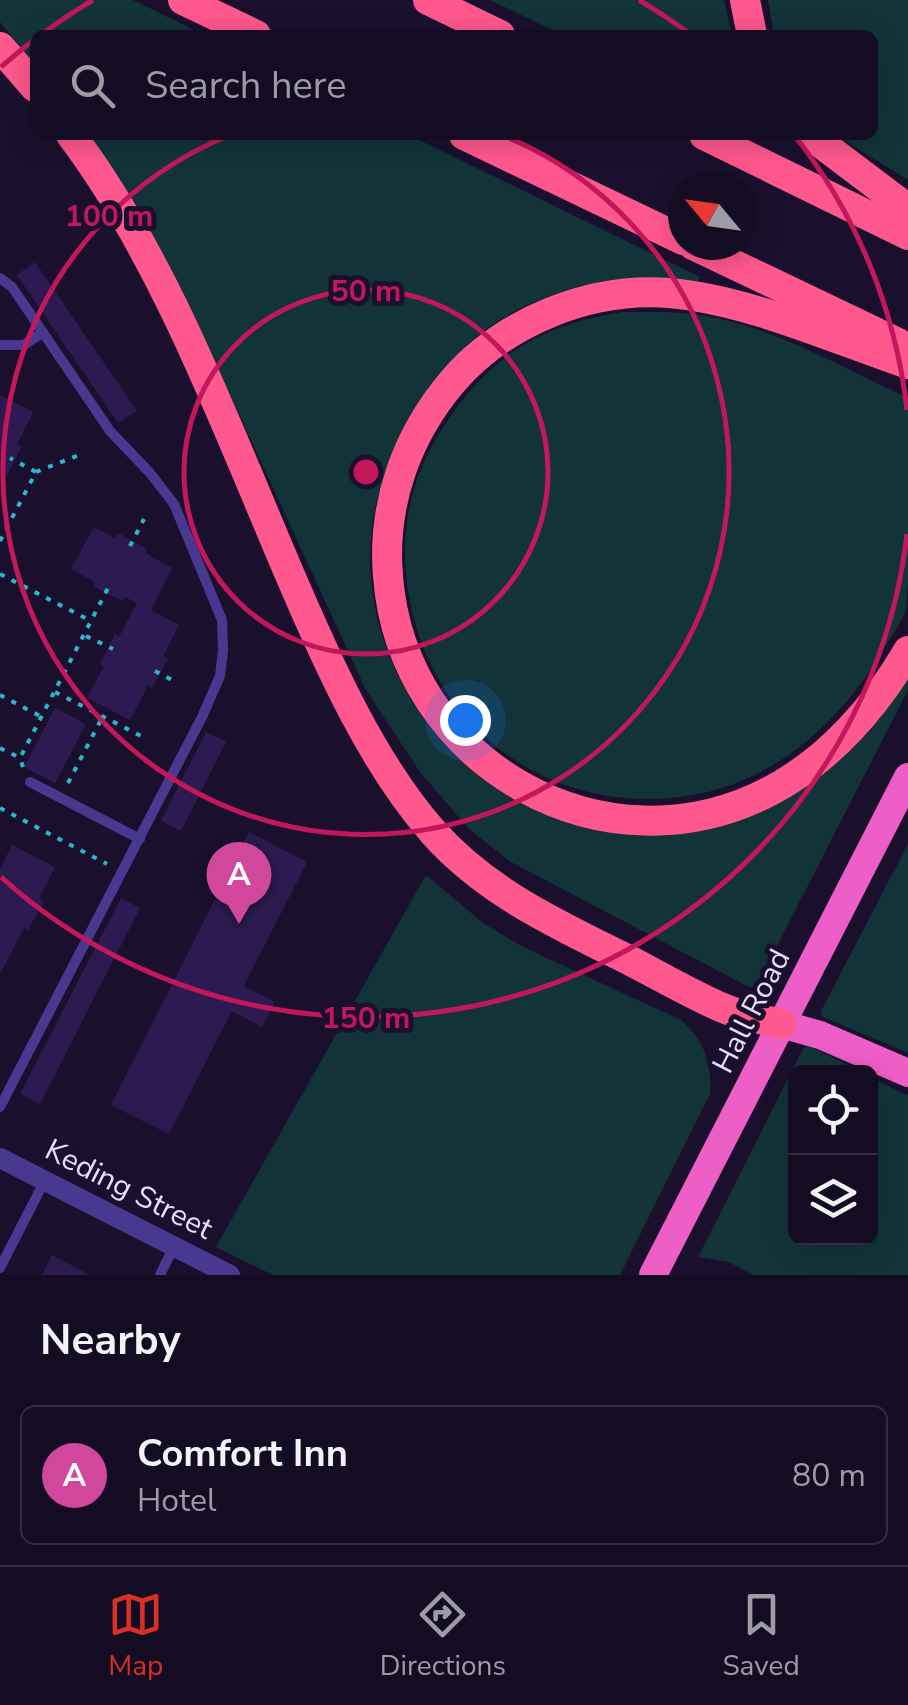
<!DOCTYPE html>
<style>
body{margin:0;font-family:"Nunito Sans",sans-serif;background:#1d152a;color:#f1f3f6}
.controls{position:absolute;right:30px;bottom:30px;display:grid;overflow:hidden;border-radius:15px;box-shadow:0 5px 25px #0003}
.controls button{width:90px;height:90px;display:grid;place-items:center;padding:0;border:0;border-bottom:2px solid #332c40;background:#140c22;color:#f1f3f6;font:50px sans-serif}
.compass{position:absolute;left:668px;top:170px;width:90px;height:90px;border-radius:50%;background:#140c22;box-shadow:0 5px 25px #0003;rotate:299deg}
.you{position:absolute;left:465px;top:720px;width:35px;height:35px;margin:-25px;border:8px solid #fff;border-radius:50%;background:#1a73e8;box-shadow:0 0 0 15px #1a73e833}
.badge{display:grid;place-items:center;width:65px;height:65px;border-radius:50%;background:#d93025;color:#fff;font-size:32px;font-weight:700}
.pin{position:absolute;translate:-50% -82px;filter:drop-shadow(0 2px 5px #0008)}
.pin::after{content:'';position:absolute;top:52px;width:35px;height:30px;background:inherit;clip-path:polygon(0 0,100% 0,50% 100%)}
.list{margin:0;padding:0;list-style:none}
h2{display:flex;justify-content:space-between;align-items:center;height:130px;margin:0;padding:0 40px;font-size:42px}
h2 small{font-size:32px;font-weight:400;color:#9d9ba5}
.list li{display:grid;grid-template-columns:65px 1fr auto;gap:30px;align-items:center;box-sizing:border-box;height:140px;margin:0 20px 20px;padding:0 20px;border:2px solid #332c40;border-radius:15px}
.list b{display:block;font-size:38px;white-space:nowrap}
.list p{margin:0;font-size:32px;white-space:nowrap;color:#9d9ba5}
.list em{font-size:32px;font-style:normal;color:#9d9ba5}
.icon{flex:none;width:55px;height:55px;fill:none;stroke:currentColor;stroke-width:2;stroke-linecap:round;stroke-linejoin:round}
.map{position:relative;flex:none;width:908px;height:1275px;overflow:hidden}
.search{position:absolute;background:#140c22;box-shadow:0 5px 25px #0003;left:30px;right:30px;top:30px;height:110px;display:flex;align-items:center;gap:25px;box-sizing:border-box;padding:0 35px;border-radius:15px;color:#9d9ba5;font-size:38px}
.sheet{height:290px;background:#140c22}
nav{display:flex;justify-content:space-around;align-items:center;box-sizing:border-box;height:140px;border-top:2px solid #332c40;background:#140c22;font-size:28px;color:#9d9ba5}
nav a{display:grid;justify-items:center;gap:5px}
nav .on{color:#d93025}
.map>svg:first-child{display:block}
.green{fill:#123439}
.building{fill:#2d1a51}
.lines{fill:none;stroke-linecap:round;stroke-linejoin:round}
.path{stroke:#28bac8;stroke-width:4;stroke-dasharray:5 8;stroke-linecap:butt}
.service{stroke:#483890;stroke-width:10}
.minor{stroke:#483890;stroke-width:20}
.trunk{stroke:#ee5ec7;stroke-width:28}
.motorway{stroke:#ff588f;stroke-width:30}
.ring{fill:none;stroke:#c2185b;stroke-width:5}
.labels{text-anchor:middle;stroke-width:10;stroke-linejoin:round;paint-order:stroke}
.street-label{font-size:30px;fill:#e6ddff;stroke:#1a102e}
.centre{fill:#c2185b;stroke:#1a102e;stroke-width:5}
.ring-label{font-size:30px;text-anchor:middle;font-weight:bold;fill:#c2185b;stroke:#1a102e;stroke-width:10;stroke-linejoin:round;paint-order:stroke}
</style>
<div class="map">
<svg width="908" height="1275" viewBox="0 0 908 1275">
<rect width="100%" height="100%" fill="#1a102e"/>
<!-- green -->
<g class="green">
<path d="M 0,0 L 133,0 L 204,35 L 35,35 L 35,64 L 0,22 Z"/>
<path d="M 490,0 L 724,0 L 732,35 L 563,35 Z"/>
<path d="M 768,0 L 908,0 L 908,180 L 836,135 L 873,135 L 873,35 L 774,35 Z"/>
<path d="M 90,135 L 409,135 L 700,277 L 696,284 C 671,280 646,277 620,279 C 569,284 492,312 459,355 C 447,370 437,389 427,406 C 413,428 393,453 384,477 C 332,622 432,791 579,824 C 598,829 684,834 699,827 C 721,817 741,796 761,782 C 808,748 855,714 902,680 L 908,683 L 908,690 L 756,987 L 749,987 L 511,862 L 470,830 L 420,772 L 366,690 L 203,336 L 136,208 Z"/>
<path d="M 623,312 C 649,312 675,311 701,315 C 774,327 842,367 908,398 C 908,451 908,504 908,557 C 908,573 908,595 906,609 C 902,621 894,632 888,642 C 846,716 779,781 692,795 C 552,819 429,729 408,590 C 399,534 410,478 441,431 C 487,357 539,325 623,312 Z"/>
<path d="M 908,844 L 908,1053 L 821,1016 L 821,1011 Z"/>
<path d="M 426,875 L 483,923 L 523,947 L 681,1020 C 704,1040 712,1063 710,1094 L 620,1275 L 273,1275 L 216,1247 Z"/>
<path d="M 809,1046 L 862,1072 L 796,1072 L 796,1238 L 870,1238 L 871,1077 L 908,1096 L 908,1275 L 753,1275 L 729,1262 L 698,1257 L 804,1047 Z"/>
</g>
<!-- building -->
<g class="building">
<path d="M 35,262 L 137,411 L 118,423 L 17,275 Z"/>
<path d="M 0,395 L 33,412 L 17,444 L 22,446 L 7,476 L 0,472 Z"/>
<path d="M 94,527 L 115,538 L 118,533 L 147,549 L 145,553 L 172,568 L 151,610 L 179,625 L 163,656 L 168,659 L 152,688 L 148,686 L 130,720 L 87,698 L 104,666 L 100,664 L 115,634 L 119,637 L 137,603 L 125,597 L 122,601 L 93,586 L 95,582 L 71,569 Z"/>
<path d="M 55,708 L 86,724 L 55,783 L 24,767 Z"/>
<path d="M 206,732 L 226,742 L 181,831 L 161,821 Z"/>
<path d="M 249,832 L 307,862 L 244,986 L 275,1002 L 262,1027 L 232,1011 L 169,1134 L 111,1105 Z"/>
<path d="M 12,845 L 55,867 L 39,898 L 44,901 L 28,930 L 24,928 L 0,974 L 0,869 Z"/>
<path d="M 121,898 L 140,908 L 40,1104 L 20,1094 Z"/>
<path d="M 52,1255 L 90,1275 L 42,1275 Z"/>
</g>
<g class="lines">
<!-- path -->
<g class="path">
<path d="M 36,472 L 79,455"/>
<path d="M 0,541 L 36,472 L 10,458"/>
<path d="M 130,546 L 144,519"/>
<path d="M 0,574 L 91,621"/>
<path d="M 86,636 L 113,649"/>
<path d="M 155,671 L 174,681"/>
<path d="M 55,692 L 145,738"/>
<path d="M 0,695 L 40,716"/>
<path d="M 0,748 L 20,758"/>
<path d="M 23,767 L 20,758 L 108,588"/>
<path d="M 68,783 L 103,716"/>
<path d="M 0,808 L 107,864"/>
</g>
<!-- service -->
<g class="service">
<path d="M 0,278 L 12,287 L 110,431 L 150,473 L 174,504 L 222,620 L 223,650 L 220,676 L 202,717 L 0,1107"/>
<path d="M 0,345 L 24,345 L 43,332"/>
<path d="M 30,782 L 140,839"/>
<path d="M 0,1268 L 45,1180"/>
<path d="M 160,1275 L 174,1246"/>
</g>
<!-- minor -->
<path class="minor" d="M 0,1158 L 230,1275"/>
<!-- trunk -->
<g class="trunk">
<path d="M 781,1024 L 820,1035 L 908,1073"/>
<path d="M 653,1275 L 908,777"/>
</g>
<!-- motorway -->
<g class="motorway">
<path d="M 183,0 L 256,35"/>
<path d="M 428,0 L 500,35"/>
<path d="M 745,0 L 752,35"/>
<path d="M 0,47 L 35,87"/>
<path d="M 71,135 C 168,263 232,442 296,589 C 331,670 374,765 433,832 C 484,890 554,923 621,956 C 655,973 688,993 723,1008 C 741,1016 762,1019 781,1024"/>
<path d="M 464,135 L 683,240"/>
<path d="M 704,135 L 908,235"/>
<path d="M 810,135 L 908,209"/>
<path d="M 693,245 L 898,343"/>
<path d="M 908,364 C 835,339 745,299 669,293 C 590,287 505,321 453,381 C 406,436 382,505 388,576 C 402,764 605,879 772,790 C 830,759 876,706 908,651"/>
</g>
</g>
<!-- distance rings -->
<g class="ring">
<circle cx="366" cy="472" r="182"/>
<path d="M502 135A363 363 0 1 1 230 135"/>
<path d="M907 534A545 545 0 0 1 1 877M1 67A545 545 0 0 1 34 40M42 34A545 545 0 0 1 93 0M639 0A545 545 0 0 1 690 34M795 136A545 545 0 0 1 907 410"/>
</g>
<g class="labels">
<!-- street labels -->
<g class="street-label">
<text transform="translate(751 1011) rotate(-63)" y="10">Hall Road</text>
<text transform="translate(129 1189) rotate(27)" y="10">Keding Street</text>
</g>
</g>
<circle cx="366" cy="472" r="15" class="centre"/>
<g class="ring-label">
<text x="109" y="226">100 m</text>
<text x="366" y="301">50 m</text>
<text x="366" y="1028">150 m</text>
</g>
</svg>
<div class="controls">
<button><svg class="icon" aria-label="locate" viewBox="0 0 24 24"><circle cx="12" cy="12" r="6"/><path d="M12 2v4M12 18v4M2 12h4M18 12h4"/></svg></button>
<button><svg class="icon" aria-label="layers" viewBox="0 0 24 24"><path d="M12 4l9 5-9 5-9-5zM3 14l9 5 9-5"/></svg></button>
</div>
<svg class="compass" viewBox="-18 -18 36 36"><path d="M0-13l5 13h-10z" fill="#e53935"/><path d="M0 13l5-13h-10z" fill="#9d9ba5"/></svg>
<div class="you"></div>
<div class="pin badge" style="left:239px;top:924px;background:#d1479c">A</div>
<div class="search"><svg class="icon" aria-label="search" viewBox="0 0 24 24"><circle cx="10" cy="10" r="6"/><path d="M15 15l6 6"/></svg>Search here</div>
</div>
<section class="sheet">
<h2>Nearby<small></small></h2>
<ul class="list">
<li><span class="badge" style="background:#d1479c">A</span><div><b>Comfort Inn</b><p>Hotel</p></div><em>80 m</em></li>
</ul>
</section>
<nav>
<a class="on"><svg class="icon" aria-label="map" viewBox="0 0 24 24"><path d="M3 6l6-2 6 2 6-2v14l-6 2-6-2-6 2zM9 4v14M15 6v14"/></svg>Map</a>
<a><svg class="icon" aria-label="directions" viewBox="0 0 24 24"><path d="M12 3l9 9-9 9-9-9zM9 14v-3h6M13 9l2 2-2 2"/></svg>Directions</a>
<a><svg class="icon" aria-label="saved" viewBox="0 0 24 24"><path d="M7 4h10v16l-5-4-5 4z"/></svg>Saved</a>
</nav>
